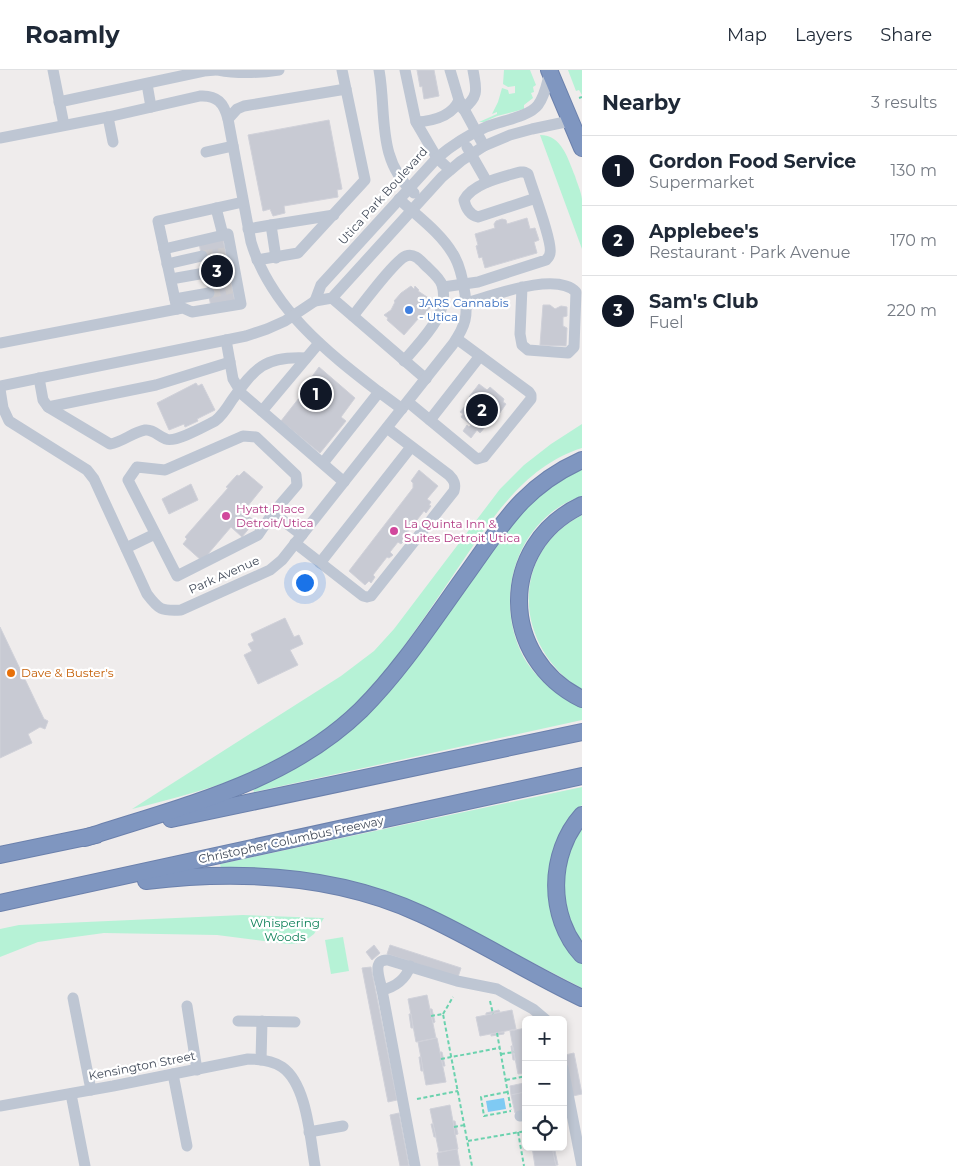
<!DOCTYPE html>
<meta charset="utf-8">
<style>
body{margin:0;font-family:Montserrat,sans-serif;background:#f2f2f3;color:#1f2937}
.controls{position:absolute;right:15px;bottom:15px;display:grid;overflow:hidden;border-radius:8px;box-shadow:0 2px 8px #0003}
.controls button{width:45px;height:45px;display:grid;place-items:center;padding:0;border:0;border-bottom:1px solid #e0e1e3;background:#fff;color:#1f2937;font:25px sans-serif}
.you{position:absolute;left:304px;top:512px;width:18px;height:18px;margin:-12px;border:4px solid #fff;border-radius:50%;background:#1a73e8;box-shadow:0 0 0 8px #1a73e833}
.badge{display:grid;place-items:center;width:32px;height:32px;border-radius:50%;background:#111827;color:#fff;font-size:16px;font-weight:700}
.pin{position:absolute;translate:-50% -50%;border:2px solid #fff;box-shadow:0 1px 5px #0006}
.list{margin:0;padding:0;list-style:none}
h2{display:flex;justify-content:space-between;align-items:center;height:65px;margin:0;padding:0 20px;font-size:21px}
h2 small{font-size:16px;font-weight:400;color:#747a83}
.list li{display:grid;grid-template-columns:32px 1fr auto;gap:15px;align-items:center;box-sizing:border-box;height:70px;padding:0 20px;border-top:1px solid #e0e1e3}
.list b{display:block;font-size:19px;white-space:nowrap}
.list p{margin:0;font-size:16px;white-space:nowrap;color:#747a83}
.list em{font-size:16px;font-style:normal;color:#747a83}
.icon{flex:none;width:28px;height:28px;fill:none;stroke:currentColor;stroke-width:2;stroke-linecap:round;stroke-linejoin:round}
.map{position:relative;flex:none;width:582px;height:1096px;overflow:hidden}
header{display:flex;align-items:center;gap:30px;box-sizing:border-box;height:70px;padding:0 25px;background:#fff;border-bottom:1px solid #e0e1e3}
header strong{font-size:24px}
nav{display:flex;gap:28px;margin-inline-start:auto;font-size:18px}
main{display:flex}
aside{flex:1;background:#fff}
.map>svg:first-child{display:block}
.green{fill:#b6f2d6}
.water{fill:#7fcaf3}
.building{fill:#c8cad3;stroke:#d0d1d9}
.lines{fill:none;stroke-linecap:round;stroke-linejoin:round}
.minor-tunnel{stroke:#cdcccf;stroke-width:11;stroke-dasharray:11 5.5;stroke-linecap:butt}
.highway-casing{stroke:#6b80ac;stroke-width:18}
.path{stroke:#6bd2ae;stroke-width:2;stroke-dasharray:4 2.5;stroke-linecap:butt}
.minor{stroke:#bec6d3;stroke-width:11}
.highway{stroke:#7f96c0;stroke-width:16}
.shop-dot{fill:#3f7fe0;stroke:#fff;stroke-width:2}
.hotel-dot{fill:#d1479c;stroke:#fff;stroke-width:2}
.food-dot{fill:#e8710a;stroke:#fff;stroke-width:2}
.labels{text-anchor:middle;stroke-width:4.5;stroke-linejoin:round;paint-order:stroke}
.street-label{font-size:12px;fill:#434c5b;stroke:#fff}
.shop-label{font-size:12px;fill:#366cbe;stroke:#fff;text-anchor:start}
.hotel-label{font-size:12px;fill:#b23c85;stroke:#fff;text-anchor:start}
.food-label{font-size:12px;fill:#c56008;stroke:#fff;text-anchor:start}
.park-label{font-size:12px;fill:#0f8159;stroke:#fff}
</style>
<header>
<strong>Roamly</strong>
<nav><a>Map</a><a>Layers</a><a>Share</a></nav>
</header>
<main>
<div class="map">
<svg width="582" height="1096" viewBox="0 0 582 1096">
<rect width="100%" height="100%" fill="#efecec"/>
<!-- green -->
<g class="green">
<path d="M 504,0 L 530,0 L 536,15 L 533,17 L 534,22 L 531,23 L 533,28 L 524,35 L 524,39 L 497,46 L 484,52 L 479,52 L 497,44 L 497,42 L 492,44 L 498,32 L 502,18 L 508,20 L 509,24 L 515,23 L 515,16 L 508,17 L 503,14 Z"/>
<path d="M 568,0 L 582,0 L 582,25 L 579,20 L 576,21 Z"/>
<path d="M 540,65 C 562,65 568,89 575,106 C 577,113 581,121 582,129 C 582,145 582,163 582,179 Z"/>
<path d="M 582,354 L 582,378 C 524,396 490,451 458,498 C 437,529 416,560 394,590 C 377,610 360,631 340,649 C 279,701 208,720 132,739 L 341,606 L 374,581 L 394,559 L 500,419 L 524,395 L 551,374 Z"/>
<path d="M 582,399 L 582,426 C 516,448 492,529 524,588 C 537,610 559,627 582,636 L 582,650 L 254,722 L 253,719 L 289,702 L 320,682 L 522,443 C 540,424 559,410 582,399 Z"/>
<path d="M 582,445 L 582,620 C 514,578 508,483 582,445 Z"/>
<path d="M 582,717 L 582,735 L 574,744 L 554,783 L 571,882 L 582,894 L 582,918 L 463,857 L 278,800 L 221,798 L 220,794 Z"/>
<path d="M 582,756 L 582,874 C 560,838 556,790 582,756 Z"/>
<path d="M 243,845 L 324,848 L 314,864 L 302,873 L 288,874 L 217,865 L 104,863 L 38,872 L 0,887 L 0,859 L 19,855 Z"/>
<path d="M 343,867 L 349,901 L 331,904 L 325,870 Z"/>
</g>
<!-- water -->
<path class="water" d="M 504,1028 L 506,1039 L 488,1042 L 486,1031 Z"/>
<!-- building -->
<g class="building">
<path d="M 417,0 L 434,0 L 439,26 L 424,29 L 422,16 L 420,17 Z"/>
<path d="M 329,50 L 342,119 L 337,120 L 338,127 L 284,136 L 285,143 L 273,146 L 270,139 L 263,141 L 248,65 Z"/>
<path d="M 527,148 L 530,159 L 535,158 L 539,170 L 534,172 L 537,183 L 485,198 L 482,187 L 479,188 L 476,176 L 478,175 L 475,164 L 495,158 L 494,154 L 496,151 L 502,149 L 506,150 L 507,154 Z"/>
<path d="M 223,169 L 235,232 L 211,237 L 199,173 Z"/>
<path d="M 411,216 L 414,219 L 415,216 L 419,220 L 418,221 L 430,229 L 429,231 L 433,235 L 419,250 L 418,249 L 404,265 L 387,250 L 388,248 L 384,245 L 391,240 L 395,232 L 394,231 L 401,223 Z"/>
<path d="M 543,235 L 550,235 L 555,239 L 561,236 L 567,237 L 567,246 L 563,247 L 563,256 L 567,258 L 566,276 L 540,275 Z"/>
<path d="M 319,297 L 355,328 L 341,347 L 346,351 L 320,383 L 281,351 L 310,314 L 308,312 Z"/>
<path d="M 196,313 L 198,316 L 202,314 L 215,340 L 197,349 L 198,351 L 185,357 L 184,354 L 169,360 L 157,333 Z"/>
<path d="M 479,314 L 487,320 L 490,317 L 504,329 L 503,332 L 506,334 L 497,347 L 492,344 L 483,355 L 485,357 L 480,363 L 477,360 L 471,368 L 463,361 L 467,355 L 469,357 L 471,355 L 461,347 L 463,344 L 460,342 L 466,335 L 468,337 L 473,331 L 469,327 Z"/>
<path d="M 419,400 L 438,416 L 427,429 L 431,432 L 429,435 L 431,436 L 426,443 L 424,441 L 403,468 L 405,470 L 401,474 L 398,472 L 390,482 L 393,485 L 389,488 L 387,487 L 373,505 L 375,507 L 371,513 L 369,511 L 365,515 L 349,501 L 413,418 L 413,413 L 411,411 Z"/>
<path d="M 244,401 L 263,417 L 243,442 L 255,451 L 242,467 L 231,457 L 202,491 L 183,474 L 187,469 L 185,467 L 228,418 L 226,417 L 237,405 L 239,406 Z"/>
<path d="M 191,414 L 198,430 L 169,444 L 162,429 Z"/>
<path d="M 285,548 L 294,567 L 299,565 L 303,574 L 290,580 L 298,595 L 258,614 L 244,585 L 252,581 L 248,574 L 254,571 L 251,564 Z"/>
<path d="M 0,557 L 44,649 L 48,651 L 45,659 L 40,657 L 28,664 L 32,673 L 0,688 Z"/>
<path d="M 374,875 L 380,883 L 372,890 L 366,882 Z"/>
<path d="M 390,875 L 461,898 L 458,907 L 387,884 Z"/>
<path d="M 371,897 L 397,1030 L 388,1032 L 362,898 Z"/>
<path d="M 427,925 L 436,968 L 416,972 L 408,929 Z"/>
<path d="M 430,939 L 432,939 L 435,952 L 433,953 Z"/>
<path d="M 499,940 L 500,942 L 486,945 L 486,943 Z"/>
<path d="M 512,940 L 516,959 L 480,966 L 476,947 Z"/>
<path d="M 409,944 L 411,944 L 413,958 L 411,958 Z"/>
<path d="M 526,958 L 526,1003 L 518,1004 L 510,961 Z"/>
<path d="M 504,962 L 504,964 L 491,966 L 491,964 Z"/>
<path d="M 437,968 L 446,1012 L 426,1015 L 418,972 Z"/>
<path d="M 511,976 L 512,976 L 515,990 L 513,990 Z"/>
<path d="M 440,982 L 442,982 L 445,996 L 443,996 Z"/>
<path d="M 574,983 L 582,1024 L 573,1026 L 565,985 Z"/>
<path d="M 419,987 L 421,987 L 423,1001 L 421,1001 Z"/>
<path d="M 524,1013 L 525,1022 L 511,1025 L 510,1016 Z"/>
<path d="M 525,1022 L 526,1041 L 515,1043 L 511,1025 Z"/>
<path d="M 450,1035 L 458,1079 L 439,1082 L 430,1039 Z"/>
<path d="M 399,1043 L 409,1096 L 400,1096 L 390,1045 Z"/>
<path d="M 453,1051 L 455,1051 L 458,1064 L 455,1065 Z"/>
<path d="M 431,1054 L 433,1054 L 436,1067 L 434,1067 Z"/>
<path d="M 532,1077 L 552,1077 L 556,1096 L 535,1096 Z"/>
<path d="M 457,1079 L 460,1096 L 439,1096 L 437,1083 Z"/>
<path d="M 555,1081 L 558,1095 L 556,1095 L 553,1082 Z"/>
</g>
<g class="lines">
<!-- minor-tunnel -->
<g class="minor-tunnel">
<path d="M 202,186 L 225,183"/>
<path d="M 205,203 L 229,199"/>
<path d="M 209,223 L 232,218"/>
</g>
<defs>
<g id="highway">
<path d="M 549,0 L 582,78"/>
<path d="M 582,435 C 497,475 499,588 582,629"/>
<path d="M 582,745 C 548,783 547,847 582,885"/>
<path d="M 171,749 L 582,662"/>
<path d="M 85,768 C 182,736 286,713 361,640 C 402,599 434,549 468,502 C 503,453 524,416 582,390"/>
<path d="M 0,785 L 96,765"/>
<path d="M 146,811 C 238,800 335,804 421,844 C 476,869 527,902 582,928"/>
<path d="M 0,833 L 582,706"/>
</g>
</defs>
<!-- highway casing -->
<use href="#highway" class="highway-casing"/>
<!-- path -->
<g class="path">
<path d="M 579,28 L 582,27"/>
<path d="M 490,931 L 493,944"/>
<path d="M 443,944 L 453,927"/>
<path d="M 431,946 L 443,944 L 472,1096"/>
<path d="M 497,963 L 511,1040"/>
<path d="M 501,984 L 514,982"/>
<path d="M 441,989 L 499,978"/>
<path d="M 506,1010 L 526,1006"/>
<path d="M 507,1022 L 481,1027 L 484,1046 L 511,1041"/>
<path d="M 417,1029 L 458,1021"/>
<path d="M 454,1057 L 465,1055"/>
<path d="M 518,1062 L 524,1096"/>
<path d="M 468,1071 L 526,1061"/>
</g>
<!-- minor -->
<g class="minor">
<path d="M 53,0 L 64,55"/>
<path d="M 218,0 C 238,4 259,3 279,0"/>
<path d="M 379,0 C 387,43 376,90 414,123"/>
<path d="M 405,0 L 416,52 L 437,88 L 450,100"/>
<path d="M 450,0 L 459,30 L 484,76"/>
<path d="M 147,14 L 151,37"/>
<path d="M 59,32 L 204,1 L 216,0"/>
<path d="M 463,39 C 480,26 476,18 473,0"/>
<path d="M 108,47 L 113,72"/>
<path d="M 228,49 L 237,39 L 244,36 L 346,19"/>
<path d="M 416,52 C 432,51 452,47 459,30"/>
<path d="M 0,68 L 108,47 L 200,26 C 217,25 224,33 228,49 L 251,172 C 271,238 327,282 379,322 L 323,393"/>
<path d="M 467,77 L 487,112"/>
<path d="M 206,82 L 233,76"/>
<path d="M 216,138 L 223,165"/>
<path d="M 271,155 L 334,145"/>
<path d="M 248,159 L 271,155 L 276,188"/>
<path d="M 257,190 L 298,183 L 365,110 L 342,0"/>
<path d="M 167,194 L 202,186"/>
<path d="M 171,209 L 205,203"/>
<path d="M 443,217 L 478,212 L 546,190 C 548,188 550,186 550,183 C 553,173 532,118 528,104 L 524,102 L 520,102 C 503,107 473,113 464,130 C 466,139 470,145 478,147 L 536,128"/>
<path d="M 332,228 L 426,309"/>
<path d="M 175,229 L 209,223"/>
<path d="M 315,231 L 321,215 L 437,88 C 452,75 468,65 486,57 C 500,51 529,47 538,35 C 545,26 547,13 550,2"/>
<path d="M 466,233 C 492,226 556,201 576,222 L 574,277 L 568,283 L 528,280 L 522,275 L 520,264 L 522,217"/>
<path d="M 177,239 L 158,151 L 243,132"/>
<path d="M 353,246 C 362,235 395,190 406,186 C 414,183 420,190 425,195 C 431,201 440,208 442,215 C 451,244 420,271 404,291"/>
<path d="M 226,270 L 233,309 L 242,324 L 344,412"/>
<path d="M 0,273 L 177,239 L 183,238 L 192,242 L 241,234 L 228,164 L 164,179"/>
<path d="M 39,308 L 43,330 L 48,337 L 110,374 C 123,372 133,362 145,360 C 153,359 158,366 166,369 C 175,373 205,356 215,351 C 222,346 227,338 232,330 C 255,298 264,286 306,288"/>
<path d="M 0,316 L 246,266 L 267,259 L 285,251 L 315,231 L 332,228 L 442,107 L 461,91 L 484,76 L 510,65 L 532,59 L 570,51"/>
<path d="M 0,319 L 3,338 L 9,351 L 87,400 L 94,409 L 147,524 C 159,540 161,541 181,540 L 270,500 L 282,490 L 453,274 C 466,255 468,246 465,224 C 463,210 460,195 453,184 C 440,162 417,146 399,129"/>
<path d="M 379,322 L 402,339"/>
<path d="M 408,332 L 477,389 L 484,387 L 531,329 L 531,325 L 529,322 L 457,269"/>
<path d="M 48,337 L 156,315 L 230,292"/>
<path d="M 262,341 L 319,273"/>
<path d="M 430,350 L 480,286"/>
<path d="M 273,443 L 297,415 L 296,405 L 256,367 L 243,366 L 165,400 L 137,397 L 128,410 L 177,506 L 258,465 L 273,443 L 302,465"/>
<path d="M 295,473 L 363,526 L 367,527 L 371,526 L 454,421 C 456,414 454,410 449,405 L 387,358"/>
<path d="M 126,478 L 155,464"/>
<path d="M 320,493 L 411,377"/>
<path d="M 410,896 C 406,909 395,917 382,920 L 415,1096"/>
<path d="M 382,920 C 380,909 371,889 388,890 L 457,911 L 497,919 L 533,939 L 546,950"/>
<path d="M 73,928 L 91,1020"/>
<path d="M 187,936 L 197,1000"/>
<path d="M 238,951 L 295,952"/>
<path d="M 261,990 L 262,951"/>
<path d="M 563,998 L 582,1096"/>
<path d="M 173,1004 L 187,1076"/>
<path d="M 71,1024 L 85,1096"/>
<path d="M 0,1036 L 113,1016 L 248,989 C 259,989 272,990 282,997 C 307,1014 310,1068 315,1096"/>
<path d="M 520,1046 L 526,1045"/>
<path d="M 309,1062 L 343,1056"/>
</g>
<!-- highway -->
<use href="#highway" class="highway"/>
</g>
<!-- markers -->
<circle class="shop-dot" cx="409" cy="240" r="5"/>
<g class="hotel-dot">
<circle cx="226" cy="446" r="5"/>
<circle cx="394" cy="461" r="5"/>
</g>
<circle class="food-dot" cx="11" cy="603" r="5"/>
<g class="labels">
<!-- street labels -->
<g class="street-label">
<text transform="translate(383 126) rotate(-48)" y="4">Utica Park Boulevard</text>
<text transform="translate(224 505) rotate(-24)" y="4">Park Avenue</text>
<text transform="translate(291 770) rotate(-12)" y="4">Christopher Columbus Freeway</text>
<text transform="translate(142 996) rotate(-11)" y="4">Kensington Street</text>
</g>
<!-- shop labels -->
<g class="shop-label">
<text x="419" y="237">JARS Cannabis<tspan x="419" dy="14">- Utica</tspan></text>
</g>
<!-- hotel labels -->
<g class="hotel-label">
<text x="236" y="443">Hyatt Place<tspan x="236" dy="14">Detroit/Utica</tspan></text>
<text x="404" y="458">La Quinta Inn &amp;<tspan x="404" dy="14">Suites Detroit Utica</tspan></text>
</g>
<!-- food labels -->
<g class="food-label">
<text x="21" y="607">Dave &amp; Buster's</text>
</g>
<!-- park labels -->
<g class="park-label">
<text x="285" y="857">Whispering<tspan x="285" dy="14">Woods</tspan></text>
</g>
</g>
</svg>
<div class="controls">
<button>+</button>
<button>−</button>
<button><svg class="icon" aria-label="locate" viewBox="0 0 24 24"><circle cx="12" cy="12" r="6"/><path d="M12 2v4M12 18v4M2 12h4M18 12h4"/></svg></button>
</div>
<div class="you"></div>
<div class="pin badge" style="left:316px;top:324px">1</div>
<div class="pin badge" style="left:482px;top:340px">2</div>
<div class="pin badge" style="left:217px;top:201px">3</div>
</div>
<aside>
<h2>Nearby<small>3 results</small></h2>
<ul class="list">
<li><span class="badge">1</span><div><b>Gordon Food Service</b><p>Supermarket</p></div><em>130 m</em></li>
<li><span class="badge">2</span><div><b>Applebee's</b><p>Restaurant · Park Avenue</p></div><em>170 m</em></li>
<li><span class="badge">3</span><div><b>Sam's Club</b><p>Fuel</p></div><em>220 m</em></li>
</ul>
</aside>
</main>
